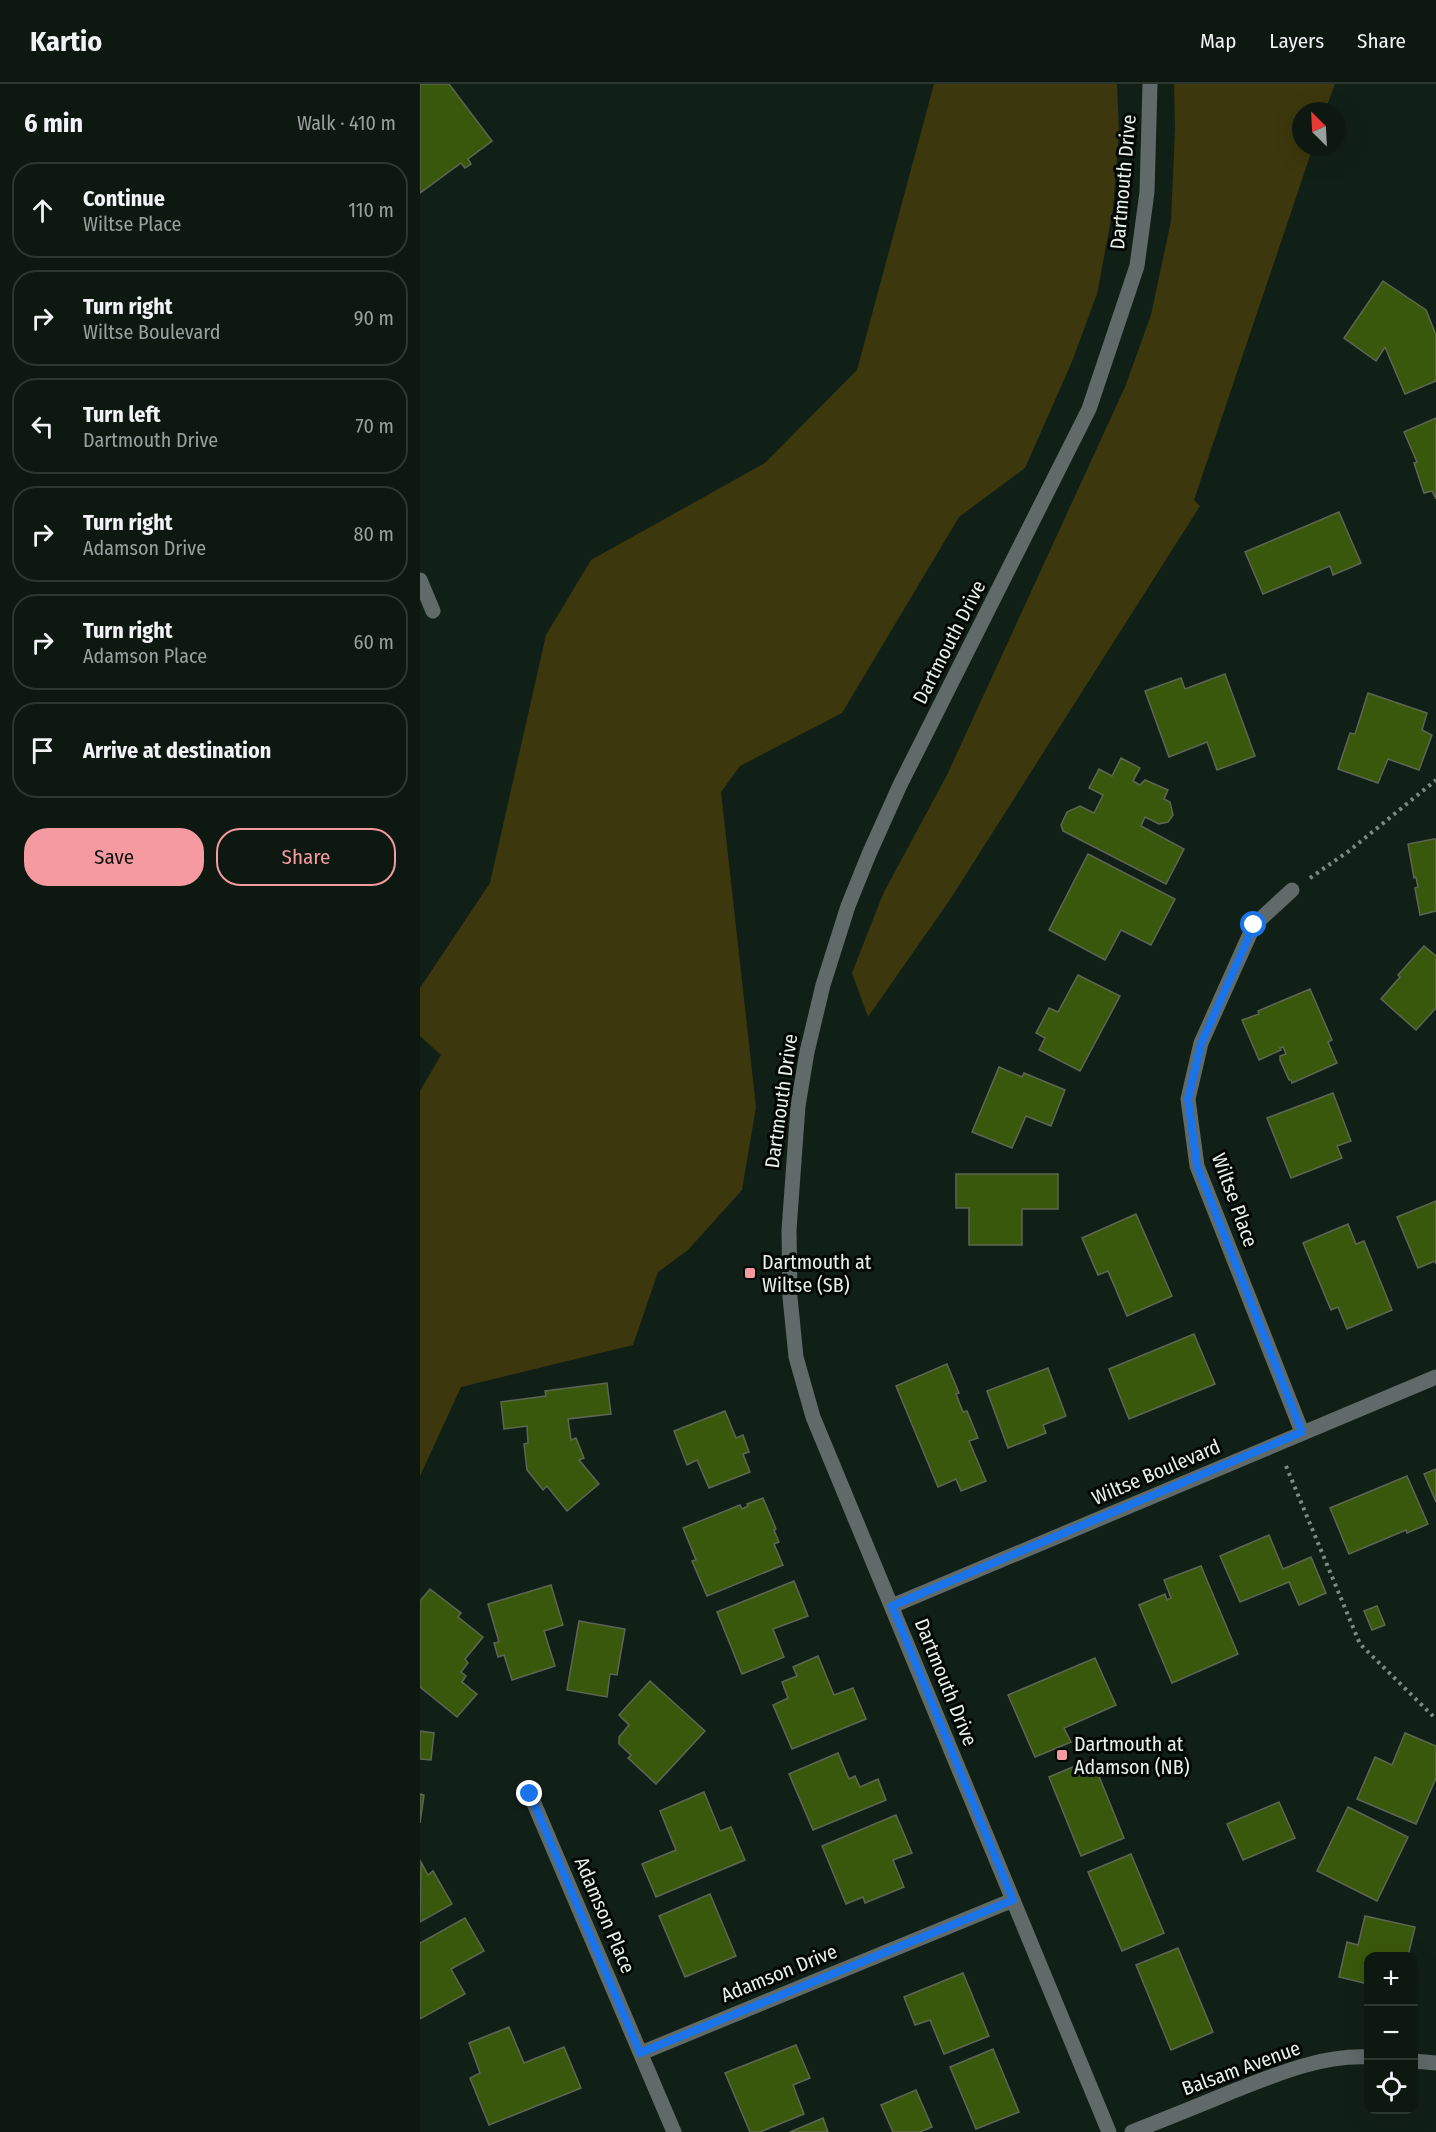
<!DOCTYPE html>
<meta charset="utf-8">
<style>
body{margin:0;font-family:"Fira Sans Condensed",sans-serif;background:#1b251f;color:#f1f3f6}
.controls{position:absolute;right:18px;bottom:18px;display:grid;overflow:hidden;border-radius:12px;box-shadow:0 6px 24px #0002}
.controls button{width:54px;height:54px;display:grid;place-items:center;padding:0;border:0;border-bottom:2px solid #2d3731;background:#0d1811;color:#f1f3f6;font:30px sans-serif}
.compass{position:absolute;left:872px;top:18px;width:54px;height:54px;border-radius:50%;background:#0d1811;box-shadow:0 6px 24px #0002;rotate:336deg}
.stop{position:absolute;width:18px;height:18px;margin:-14px;border:4px solid #1a73e8;border-radius:50%;background:#fff}
.stop.end{background:#1a73e8;border-color:#fff;box-shadow:0 2px 6px #0008}
.list{margin:0;padding:0;list-style:none}
h2{display:flex;justify-content:space-between;align-items:center;height:78px;margin:0;padding:0 24px;font-size:26px}
h2 small{font-size:20px;font-weight:400;color:#9aa09f}
.list li{display:grid;grid-template-columns:39px 1fr auto;gap:18px;align-items:center;box-sizing:border-box;height:96px;margin:0 12px 12px;padding:0 12px;border:2px solid #2d3731;border-radius:24px}
.list b{display:block;font-size:22px;white-space:nowrap}
.list p{margin:0;font-size:20px;white-space:nowrap;color:#9aa09f}
.list em{font-size:20px;font-style:normal;color:#9aa09f}
.actions{display:flex;gap:12px;padding:18px 24px}
.actions a{flex:1;padding:14px 0;border:2px solid #f49aa0;border-radius:24px;text-align:center;font-size:21px;color:#f49aa0}
.actions .main{background:#f49aa0;color:#111}
.icon{flex:none;width:33px;height:33px;fill:none;stroke:currentColor;stroke-width:2;stroke-linecap:round;stroke-linejoin:round}
.map{position:relative;flex:none;width:1016px;height:2048px;overflow:hidden}
header{display:flex;align-items:center;gap:36px;box-sizing:border-box;height:84px;padding:0 30px;background:#0d1811;border-bottom:2px solid #2d3731}
header strong{font-size:28px}
nav{display:flex;gap:33px;margin-inline-start:auto;font-size:21px}
main{display:flex}
aside{flex:1;background:#0d1811}
.map>svg:first-child{display:block}
.green{fill:#3d370d}
.building{fill:#3a580b;stroke:#5d6655;stroke-width:1.5}
.lines{fill:none;stroke-linecap:round;stroke-linejoin:round}
.path{stroke:#7e8b83;stroke-width:4;stroke-dasharray:3 4.5;stroke-linecap:butt}
.minor{stroke:#606a68;stroke-width:15}
.route{stroke:#1a73e8;stroke-width:8}
.poi-dot{fill:#f49aa0;stroke:#040805;stroke-width:2}
.labels{text-anchor:middle;stroke-width:6;stroke-linejoin:round;paint-order:stroke}
.street-label{font-size:20px;fill:#e7f2eb;stroke:#040805}
.poi-label{font-size:20px;fill:#e7f2eb;stroke:#040805;text-anchor:start}
</style>
<header>
<strong>Kartio</strong>
<nav><a>Map</a><a>Layers</a><a>Share</a></nav>
</header>
<main>
<aside>
<h2>6 min<small>Walk · 410 m</small></h2>
<ul class="list">
<li><svg class="icon" aria-label="ahead" viewBox="0 0 24 24"><path d="M12 20V5M6 11l6-6 6 6"/></svg><div><b>Continue</b><p>Wiltse Place</p></div><em>110 m</em></li>
<li><svg class="icon" aria-label="right" viewBox="0 0 24 24"><path d="M7 20v-9h11M14 6l5 5-5 5"/></svg><div><b>Turn right</b><p>Wiltse Boulevard</p></div><em>90 m</em></li>
<li><svg class="icon" aria-label="left" viewBox="0 0 24 24"><path d="M17 20v-9H6M10 6l-5 5 5 5"/></svg><div><b>Turn left</b><p>Dartmouth Drive</p></div><em>70 m</em></li>
<li><svg class="icon" aria-label="right" viewBox="0 0 24 24"><path d="M7 20v-9h11M14 6l5 5-5 5"/></svg><div><b>Turn right</b><p>Adamson Drive</p></div><em>80 m</em></li>
<li><svg class="icon" aria-label="right" viewBox="0 0 24 24"><path d="M7 20v-9h11M14 6l5 5-5 5"/></svg><div><b>Turn right</b><p>Adamson Place</p></div><em>60 m</em></li>
<li><svg class="icon" aria-label="arrive" viewBox="0 0 24 24"><path d="M6 21V4h12l-3 4 3 4H6"/></svg><div><b>Arrive at destination</b></div></li>
</ul>
<div class="actions"><a class="main">Save</a><a>Share</a></div>
</aside>
<div class="map">
<svg width="1016" height="2048" viewBox="0 0 1016 2048">
<rect width="100%" height="100%" fill="#112017"/>
<!-- green -->
<g class="green">
<path d="M 514,0 L 697,0 L 699,48 L 693,125 L 677,210 L 651,280 L 605,384 L 539,433 L 422,629 L 320,682 L 301,708 L 336,1023 L 322,1106 L 268,1166 L 238,1188 L 213,1261 L 41,1303 L 0,1392 L 0,1007 L 21,971 L 0,952 L 0,904 L 70,799 L 126,551 L 171,476 L 345,379 L 437,286 Z"/>
<path d="M 754,0 L 915,0 L 905,27 L 881,27 L 881,63 L 893,63 L 774,416 L 780,422 L 529,817 L 448,933 L 432,889 L 463,810 L 527,691 L 705,303 L 731,231 L 751,137 L 755,45 Z"/>
</g>
<!-- building -->
<g class="building">
<path d="M 0,0 L 29,0 L 72,57 L 48,75 L 51,80 L 45,84 L 41,79 L 0,109 Z"/>
<path d="M 963,197 L 1006,226 L 1016,251 L 1016,297 L 985,310 L 965,263 L 956,277 L 924,254 Z"/>
<path d="M 1016,334 L 1016,415 L 1012,407 L 1004,409 L 994,379 L 997,378 L 984,348 Z"/>
<path d="M 919,428 L 941,479 L 913,491 L 910,482 L 843,510 L 825,468 Z"/>
<path d="M 805,590 L 835,672 L 797,686 L 787,658 L 749,673 L 725,607 L 761,594 L 765,605 Z"/>
<path d="M 948,609 L 1007,629 L 1002,646 L 1012,651 L 999,686 L 968,675 L 958,699 L 918,685 L 930,649 L 935,650 Z"/>
<path d="M 701,674 L 720,684 L 713,697 L 720,701 L 725,696 L 748,706 L 744,715 L 750,718 L 753,731 L 748,738 L 739,740 L 725,733 L 721,742 L 764,765 L 746,800 L 643,747 L 641,741 L 647,728 L 660,722 L 674,729 L 683,711 L 669,704 L 679,685 L 692,692 Z"/>
<path d="M 1014,755 L 1016,755 L 1016,827 L 1000,831 L 995,804 L 998,803 L 996,793 L 994,794 L 988,760 Z"/>
<path d="M 668,770 L 755,815 L 731,861 L 701,846 L 685,876 L 629,846 Z"/>
<path d="M 1004,862 L 1016,872 L 1016,924 L 996,946 L 961,915 L 980,893 L 978,891 Z"/>
<path d="M 658,891 L 700,912 L 660,987 L 619,966 L 625,954 L 616,949 L 629,924 L 638,928 Z"/>
<path d="M 890,905 L 912,956 L 908,958 L 917,979 L 872,999 L 871,996 L 869,996 L 860,976 L 860,972 L 866,970 L 863,963 L 860,964 L 861,966 L 839,976 L 822,936 L 839,930 L 838,927 Z"/>
<path d="M 579,983 L 602,993 L 604,989 L 645,1006 L 631,1042 L 606,1032 L 592,1064 L 552,1048 Z"/>
<path d="M 913,1009 L 931,1057 L 917,1062 L 922,1074 L 871,1094 L 847,1034 Z"/>
<path d="M 536,1090 L 638,1090 L 638,1125 L 602,1125 L 602,1161 L 549,1161 L 549,1124 L 536,1124 Z"/>
<path d="M 1016,1117 L 1016,1180 L 1015,1177 L 998,1184 L 977,1133 Z"/>
<path d="M 716,1130 L 752,1212 L 707,1232 L 688,1187 L 678,1191 L 662,1154 Z"/>
<path d="M 928,1140 L 936,1160 L 944,1157 L 972,1226 L 927,1245 L 918,1223 L 911,1226 L 883,1159 Z"/>
<path d="M 774,1250 L 795,1300 L 709,1335 L 689,1285 Z"/>
<path d="M 527,1280 L 539,1309 L 536,1310 L 543,1328 L 547,1327 L 558,1354 L 549,1357 L 566,1397 L 541,1407 L 536,1395 L 518,1403 L 476,1302 Z"/>
<path d="M 628,1284 L 646,1332 L 623,1341 L 626,1349 L 588,1364 L 567,1307 Z"/>
<path d="M 187,1299 L 191,1330 L 148,1335 L 151,1356 L 156,1354 L 164,1374 L 159,1376 L 179,1400 L 147,1427 L 127,1402 L 123,1406 L 107,1386 L 104,1360 L 108,1359 L 107,1342 L 84,1345 L 81,1318 L 126,1312 L 125,1307 Z"/>
<path d="M 305,1327 L 316,1354 L 323,1351 L 329,1368 L 323,1370 L 330,1388 L 289,1404 L 277,1376 L 267,1381 L 254,1347 Z"/>
<path d="M 1016,1385 L 1016,1418 L 1004,1390 Z"/>
<path d="M 987,1392 L 1008,1440 L 987,1449 L 986,1446 L 929,1470 L 910,1424 Z"/>
<path d="M 343,1414 L 356,1445 L 354,1446 L 359,1458 L 354,1460 L 363,1481 L 287,1512 L 272,1477 L 276,1476 L 263,1444 L 320,1421 L 322,1425 L 328,1422 L 327,1420 Z"/>
<path d="M 849,1451 L 863,1485 L 891,1473 L 906,1509 L 879,1521 L 869,1498 L 820,1518 L 800,1472 Z"/>
<path d="M 781,1482 L 818,1570 L 752,1599 L 719,1521 L 745,1510 L 747,1516 L 751,1514 L 744,1496 Z"/>
<path d="M 374,1497 L 388,1532 L 353,1545 L 364,1573 L 322,1590 L 297,1528 Z"/>
<path d="M 131,1501 L 143,1541 L 124,1547 L 135,1582 L 92,1596 L 84,1571 L 78,1573 L 74,1559 L 79,1558 L 68,1520 Z"/>
<path d="M 10,1505 L 41,1529 L 38,1533 L 63,1553 L 45,1575 L 48,1579 L 41,1588 L 46,1592 L 42,1598 L 57,1610 L 37,1633 L 0,1603 L 0,1517 Z"/>
<path d="M 957,1522 L 965,1541 L 952,1546 L 944,1527 Z"/>
<path d="M 159,1537 L 205,1545 L 197,1591 L 190,1590 L 187,1613 L 147,1606 Z"/>
<path d="M 398,1572 L 414,1611 L 433,1604 L 446,1635 L 372,1665 L 353,1621 L 368,1614 L 362,1598 L 377,1592 L 373,1583 Z"/>
<path d="M 675,1574 L 696,1621 L 644,1644 L 651,1658 L 615,1673 L 588,1611 Z"/>
<path d="M 230,1597 L 285,1647 L 236,1700 L 208,1674 L 211,1671 L 199,1660 L 199,1653 L 209,1641 L 199,1631 Z"/>
<path d="M 0,1647 L 14,1649 L 11,1676 L 0,1675 Z"/>
<path d="M 985,1649 L 1016,1662 L 1016,1694 L 996,1740 L 937,1715 L 955,1673 L 972,1681 Z"/>
<path d="M 418,1669 L 429,1695 L 435,1692 L 440,1703 L 458,1695 L 466,1716 L 393,1746 L 369,1690 Z"/>
<path d="M 672,1675 L 704,1754 L 661,1772 L 629,1693 Z"/>
<path d="M 284,1708 L 300,1747 L 311,1743 L 325,1776 L 236,1813 L 222,1780 L 256,1766 L 240,1727 Z"/>
<path d="M 0,1710 L 4,1711 L 0,1739 Z"/>
<path d="M 859,1718 L 875,1754 L 823,1776 L 807,1740 Z"/>
<path d="M 928,1723 L 988,1753 L 957,1817 L 897,1787 Z"/>
<path d="M 476,1731 L 492,1769 L 473,1776 L 484,1803 L 445,1819 L 443,1813 L 426,1820 L 402,1762 Z"/>
<path d="M 711,1770 L 744,1849 L 702,1867 L 668,1788 Z"/>
<path d="M 1,1778 L 8,1791 L 13,1787 L 32,1820 L 0,1838 Z"/>
<path d="M 290,1810 L 316,1872 L 265,1893 L 239,1832 Z"/>
<path d="M 945,1832 L 995,1843 L 988,1872 L 948,1872 L 948,1900 L 919,1893 L 927,1858 L 938,1861 Z"/>
<path d="M 45,1834 L 64,1867 L 31,1885 L 45,1910 L 0,1935 L 0,1859 Z"/>
<path d="M 758,1864 L 793,1948 L 751,1966 L 716,1881 Z"/>
<path d="M 543,1889 L 569,1952 L 524,1970 L 510,1936 L 495,1941 L 484,1913 Z"/>
<path d="M 89,1943 L 104,1979 L 144,1963 L 161,2004 L 69,2041 L 50,1994 L 60,1989 L 49,1959 Z"/>
<path d="M 376,1961 L 390,1994 L 373,2001 L 384,2030 L 340,2048 L 330,2048 L 305,1989 Z"/>
<path d="M 573,1965 L 599,2028 L 556,2045 L 530,1983 Z"/>
<path d="M 496,2006 L 512,2043 L 500,2048 L 473,2048 L 461,2021 Z"/>
<path d="M 403,2034 L 408,2048 L 370,2048 Z"/>
</g>
<g class="lines">
<!-- path -->
<g class="path">
<path d="M 890,794 L 929,767 L 1016,696"/>
<path d="M 866,1382 L 940,1560 L 1016,1635"/>
</g>
<!-- minor -->
<g class="minor">
<path d="M 0,496 L 13,527"/>
<path d="M 872,806 L 834,841 L 781,959 L 768,1015 L 777,1082 L 882,1348"/>
<path d="M 472,1522 L 1016,1293"/>
<path d="M 110,1710 L 254,2048"/>
<path d="M 221,1969 L 593,1816"/>
<path d="M 994,1977 L 1016,1979"/>
<path d="M 689,2048 L 393,1333 L 376,1273 L 370,1213 L 369,1146 L 378,1022 L 387,968 L 403,901 L 428,822 L 449,770 L 480,701 L 669,325 L 717,182 L 727,108 L 730,0"/>
<path d="M 712,2048 C 745,2035 778,2022 811,2008 C 855,1991 900,1971 948,1973"/>
</g>
</g>
<g class="lines">
<!-- route -->
<path class="route" d="M 110,1710 L 220,1969 L 593,1816 L 472,1522 L 882,1348 L 777,1082 L 768,1015 L 781,960 L 834,841"/>
</g>
<!-- markers -->
<g class="poi-dot">
<rect x="324" y="1183" width="12" height="12" rx="3"/>
<rect x="636" y="1665" width="12" height="12" rx="3"/>
</g>
<g class="labels">
<!-- street labels -->
<g class="street-label">
<text transform="translate(703 98) rotate(-85)" y="7">Dartmouth Drive</text>
<text transform="translate(529 558) rotate(-63)" y="7">Dartmouth Drive</text>
<text transform="translate(361 1017) rotate(-82)" y="7">Dartmouth Drive</text>
<text transform="translate(815 1116) rotate(70)" y="7">Wiltse Place</text>
<text transform="translate(736 1388) rotate(-23)" y="7">Wiltse Boulevard</text>
<text transform="translate(526 1598) rotate(68)" y="7">Dartmouth Drive</text>
<text transform="translate(185 1831) rotate(67)" y="7">Adamson Place</text>
<text transform="translate(359 1889) rotate(-22)" y="7">Adamson Drive</text>
<text transform="translate(821 1984) rotate(-20)" y="7">Balsam Avenue</text>
</g>
<!-- poi labels -->
<g class="poi-label">
<text x="342" y="1185">Dartmouth at<tspan x="342" dy="23">Wiltse (SB)</tspan></text>
<text x="654" y="1667">Dartmouth at<tspan x="654" dy="23">Adamson (NB)</tspan></text>
</g>
</g>
</svg>
<div class="controls">
<button>+</button>
<button>−</button>
<button><svg class="icon" aria-label="locate" viewBox="0 0 24 24"><circle cx="12" cy="12" r="6"/><path d="M12 2v4M12 18v4M2 12h4M18 12h4"/></svg></button>
</div>
<svg class="compass" viewBox="-18 -18 36 36"><path d="M0-13l5 13h-10z" fill="#e53935"/><path d="M0 13l5-13h-10z" fill="#9aa09f"/></svg>
<div class="stop" style="left:834px;top:841px"></div>
<div class="stop end" style="left:110px;top:1710px"></div>
</div>
</main>
